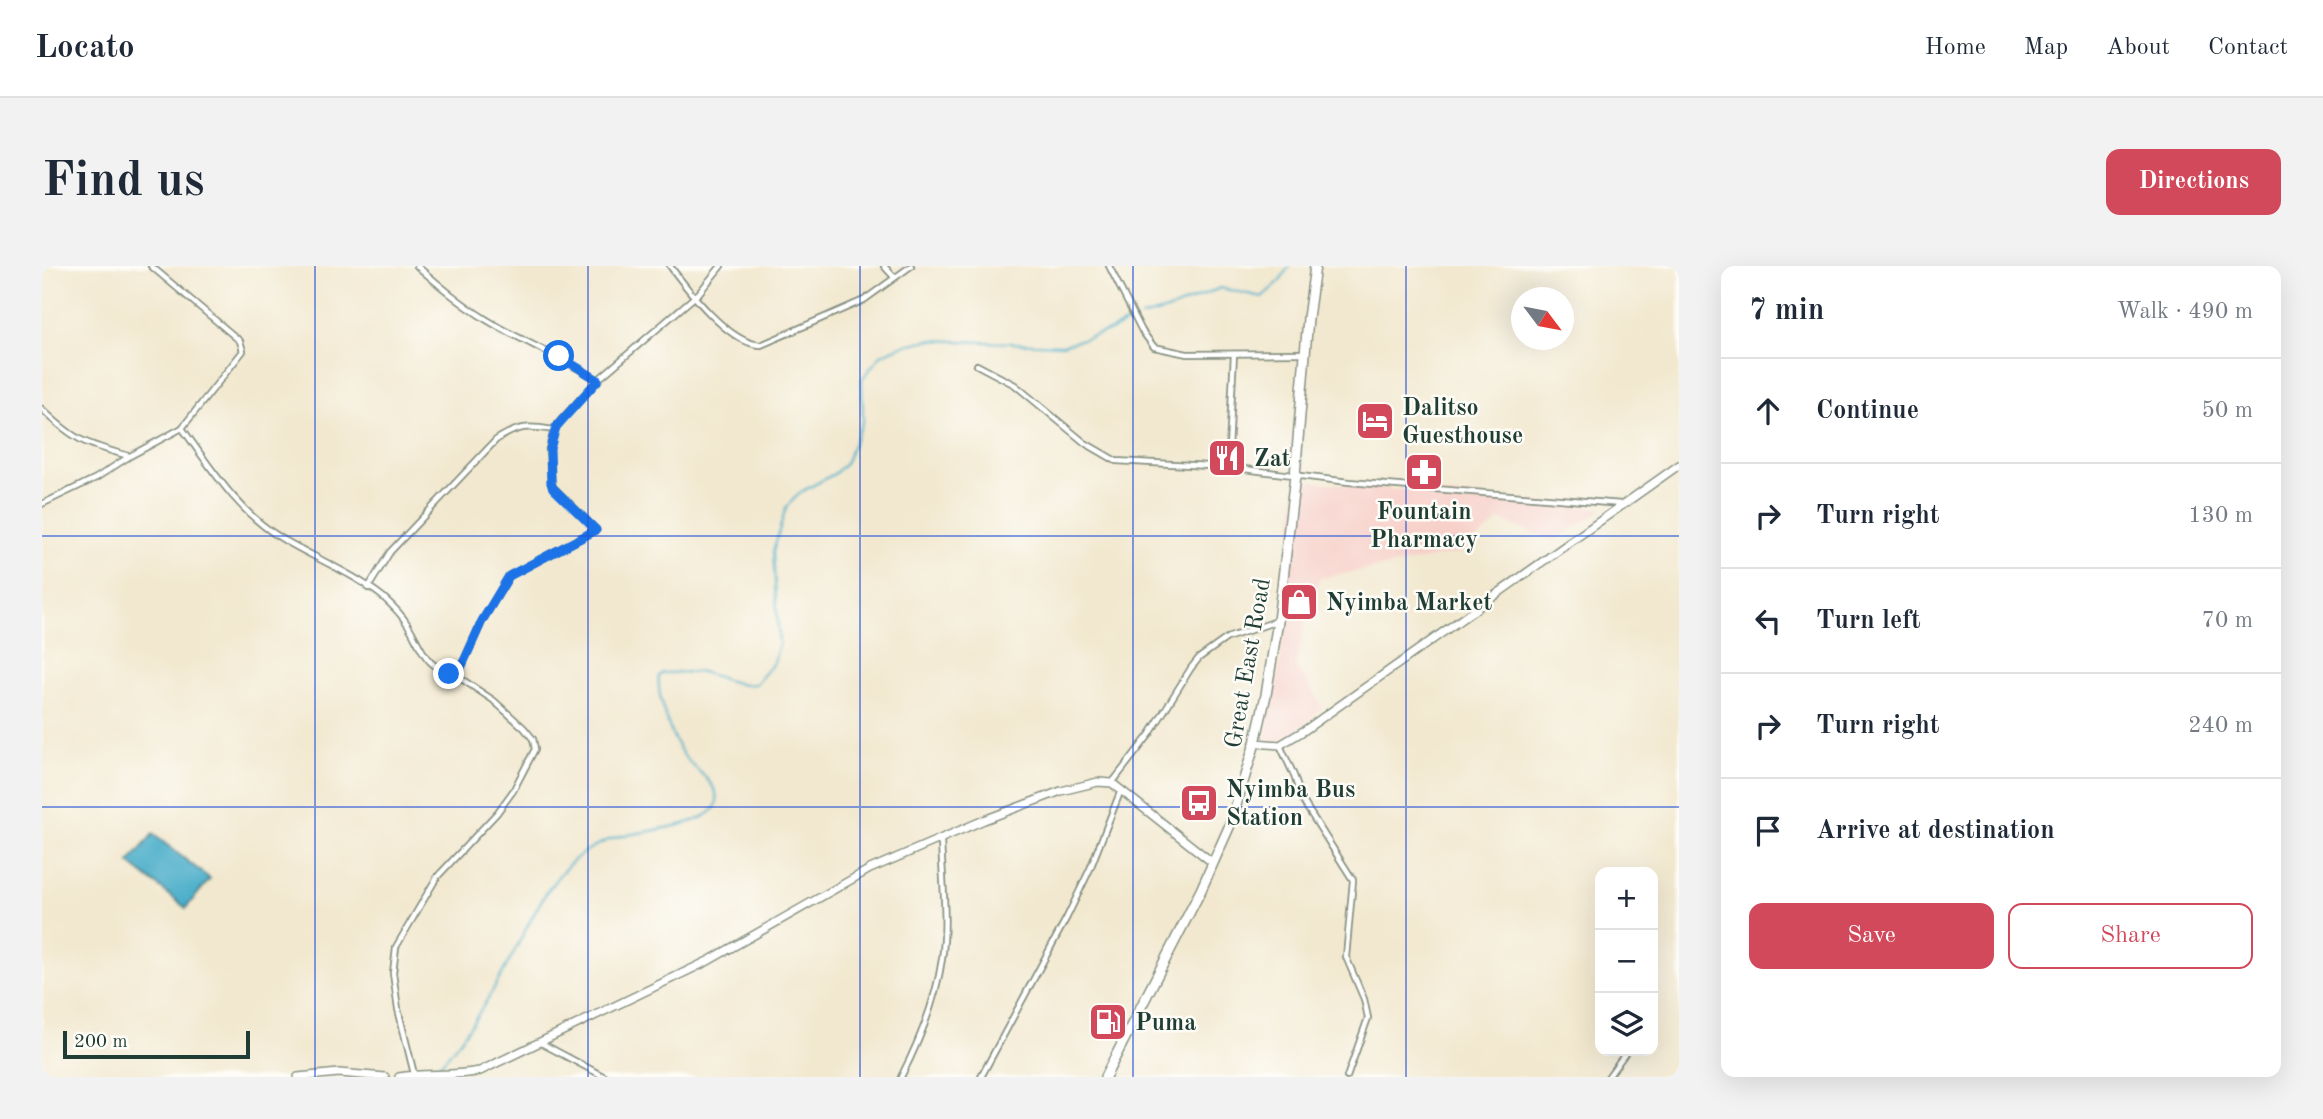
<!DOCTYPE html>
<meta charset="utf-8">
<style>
body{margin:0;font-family:"Old Standard TT",serif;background:#f2f2f3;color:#1f2937}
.controls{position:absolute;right:21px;bottom:21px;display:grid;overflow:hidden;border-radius:14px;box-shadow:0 7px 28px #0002}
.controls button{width:63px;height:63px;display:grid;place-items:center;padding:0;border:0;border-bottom:2px solid #e0e1e3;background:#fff;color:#1f2937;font:35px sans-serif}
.compass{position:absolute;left:1469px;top:21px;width:63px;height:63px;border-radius:50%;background:#fff;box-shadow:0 7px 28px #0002;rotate:122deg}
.scale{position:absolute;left:21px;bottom:18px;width:187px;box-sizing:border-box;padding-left:7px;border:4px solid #1f3d34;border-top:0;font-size:19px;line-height:24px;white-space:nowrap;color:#1f3d34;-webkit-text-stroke:5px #fdfcf7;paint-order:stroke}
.stop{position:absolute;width:21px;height:21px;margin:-16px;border:5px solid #1a73e8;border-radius:50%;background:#fff}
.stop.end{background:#1a73e8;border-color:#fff;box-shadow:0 2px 7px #0008}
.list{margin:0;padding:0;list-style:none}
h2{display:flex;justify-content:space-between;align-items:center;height:91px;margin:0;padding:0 28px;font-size:30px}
h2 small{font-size:23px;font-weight:400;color:#747a83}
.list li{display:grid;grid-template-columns:46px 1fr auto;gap:21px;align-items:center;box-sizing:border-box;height:105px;padding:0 28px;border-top:2px solid #e0e1e3}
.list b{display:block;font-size:26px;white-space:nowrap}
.list em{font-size:23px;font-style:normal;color:#747a83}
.actions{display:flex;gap:14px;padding:21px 28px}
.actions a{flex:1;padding:16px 0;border:2px solid #d1495b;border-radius:14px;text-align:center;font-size:24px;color:#d1495b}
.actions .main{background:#d1495b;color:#fff}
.icon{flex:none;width:38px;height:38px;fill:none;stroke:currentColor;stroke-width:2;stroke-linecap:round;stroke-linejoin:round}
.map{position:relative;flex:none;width:1637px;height:811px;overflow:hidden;border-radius:14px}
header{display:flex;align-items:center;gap:42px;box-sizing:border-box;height:98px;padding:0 35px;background:#fff;border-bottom:2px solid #e0e1e3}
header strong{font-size:33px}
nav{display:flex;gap:38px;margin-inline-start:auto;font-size:24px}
.intro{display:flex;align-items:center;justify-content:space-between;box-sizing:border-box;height:168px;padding:0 42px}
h1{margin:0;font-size:49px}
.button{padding:18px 32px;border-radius:14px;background:#d1495b;color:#fff;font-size:24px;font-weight:700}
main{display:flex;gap:42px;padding:0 42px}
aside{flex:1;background:#fff;border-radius:14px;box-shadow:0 7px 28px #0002}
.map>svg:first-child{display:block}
.built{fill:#f7d0c9}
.water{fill:#4aadc9;stroke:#34757e;stroke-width:2}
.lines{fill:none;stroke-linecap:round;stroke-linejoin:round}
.stream{stroke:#4aadc9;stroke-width:2}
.street-casing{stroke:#889282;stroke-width:8}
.secondary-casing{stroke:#889282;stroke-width:10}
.highway-casing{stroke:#889282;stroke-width:12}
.street{stroke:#fff;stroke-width:4.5}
.secondary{stroke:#fff;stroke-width:7}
.highway{stroke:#fff;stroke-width:9}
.route{stroke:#1a73e8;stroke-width:9}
.grid{fill:none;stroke:#1d4ed8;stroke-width:2;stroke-opacity:0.55}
.labels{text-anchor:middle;stroke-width:5;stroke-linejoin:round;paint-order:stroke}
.poi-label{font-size:24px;font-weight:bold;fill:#1f3d34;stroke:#fdfcf7;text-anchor:start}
.street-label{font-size:24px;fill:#1f3d34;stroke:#fdfcf7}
</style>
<header>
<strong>Locato</strong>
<nav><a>Home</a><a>Map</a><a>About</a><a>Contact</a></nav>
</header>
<div class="intro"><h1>Find us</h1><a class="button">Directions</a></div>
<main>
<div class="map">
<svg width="1637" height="811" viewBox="0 0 1637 811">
<rect width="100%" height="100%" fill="#fdfcf7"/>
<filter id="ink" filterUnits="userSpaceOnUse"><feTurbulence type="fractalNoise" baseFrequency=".0143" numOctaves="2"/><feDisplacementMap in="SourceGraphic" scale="14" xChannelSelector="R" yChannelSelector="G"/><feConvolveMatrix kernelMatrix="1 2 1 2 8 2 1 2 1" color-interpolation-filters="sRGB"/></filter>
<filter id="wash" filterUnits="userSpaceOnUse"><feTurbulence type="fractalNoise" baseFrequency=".00686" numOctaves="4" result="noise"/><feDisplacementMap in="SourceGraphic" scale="28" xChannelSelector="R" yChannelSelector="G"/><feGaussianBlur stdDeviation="1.57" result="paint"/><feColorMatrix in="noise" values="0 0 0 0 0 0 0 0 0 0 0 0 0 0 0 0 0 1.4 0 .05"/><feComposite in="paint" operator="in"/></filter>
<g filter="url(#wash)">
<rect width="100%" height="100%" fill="#f2e8cf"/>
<!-- built -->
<path class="built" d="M 1255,214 L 1400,228 L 1561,243 L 1512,275 L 1458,254 L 1418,287 L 1278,312 L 1262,360 L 1253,402 L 1265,415 L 1280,441 L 1262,461 L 1239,478 L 1223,474 L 1239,391 Z"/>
<!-- water -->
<path class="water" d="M 111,568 L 168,613 L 144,642 L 87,597 Z"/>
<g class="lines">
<!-- stream -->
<g class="stream">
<path d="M 1099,51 L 1129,43 L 1178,22 L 1220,31 L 1238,15 L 1247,0"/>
<path d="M 394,803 C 425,770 450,728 471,688 C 491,651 507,609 544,585 C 554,579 568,573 579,570 C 597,566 674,559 675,536 C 677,518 652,503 642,490 C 630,474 614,430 617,410 L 621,407 L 659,406 L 701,419 L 714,418 L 732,396 L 737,378 L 731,286 L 744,241 L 759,226 L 792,208 L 803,198 L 821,154 L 820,113 L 839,89 L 859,80 L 887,74 L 1021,79 L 1070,64 L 1090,54"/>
</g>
</g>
</g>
<g filter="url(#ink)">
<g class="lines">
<defs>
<g id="street">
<path d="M 375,0 C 397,19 419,38 445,54 C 481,76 520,91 556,114"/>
<path d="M 628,0 C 646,24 687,78 719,79 L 822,34 L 869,0"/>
<path d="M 842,0 L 852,11"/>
<path d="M 1067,0 L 1100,65 L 1112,81 L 1145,88 L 1262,87"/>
<path d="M 1192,88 L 1186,201 L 1307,216 L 1579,238"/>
<path d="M 935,99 L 973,119 L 1043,177 L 1074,195 L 1186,201"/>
<path d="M 0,143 C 33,175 43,178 87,190"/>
<path d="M 140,162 C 169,202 196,246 239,272 C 272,292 311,307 341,331 C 350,339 360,349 366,359 C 382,385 381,400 415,410"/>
<path d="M 0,238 L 54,212 L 88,190 L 140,162 L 201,85 L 198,75 L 109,0"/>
<path d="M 326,322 L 348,286 L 454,174 C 477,159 486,160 512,164"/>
<path d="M 1238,479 C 1245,496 1255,511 1257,529 L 1311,614 L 1304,691 L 1322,733 L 1326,752 L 1305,811"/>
<path d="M 1070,517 L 1108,468 L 1149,402 L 1157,392 L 1185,372 L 1235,355"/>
<path d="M 499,777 L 563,811"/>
<path d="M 372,808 L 356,743 L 351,707 L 354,681 L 395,611 L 455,547 L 471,525 L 493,483 L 491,473 L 482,462 L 451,434 L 415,410 L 440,355 L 467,310 L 554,264 L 510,220 L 507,183 L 512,164 L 519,154 L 558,112 L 657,27 L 679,0"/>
<path d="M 859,811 C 878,774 894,734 900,693 C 906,654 900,612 899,573"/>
<path d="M 939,811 L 1025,651 L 1048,603 L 1079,524"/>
<path d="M 1566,811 L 1585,785"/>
</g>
<g id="secondary">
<path d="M 1213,477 L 1238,479 L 1263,464 L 1637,199"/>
<path d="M 256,811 L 297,807 L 343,811"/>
<path d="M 357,811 C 384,806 411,811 438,805 L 666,695 L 828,603 L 942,554 L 1019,525 L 1056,516 L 1070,517 L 1171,597"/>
</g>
<path id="highway" d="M 1063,811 L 1159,624 L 1188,559 L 1213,477 L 1224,429 L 1236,355 L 1253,210 L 1266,52 L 1273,0"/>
</defs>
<!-- street casing -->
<use href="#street" class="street-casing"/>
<!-- secondary casing -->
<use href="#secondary" class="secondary-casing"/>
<!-- highway casing -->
<use href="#highway" class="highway-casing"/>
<!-- street -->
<use href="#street" class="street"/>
<!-- secondary -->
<use href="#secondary" class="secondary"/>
<!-- highway -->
<use href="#highway" class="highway"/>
</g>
</g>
<g class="lines" filter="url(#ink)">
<!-- route -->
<path class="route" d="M 407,408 L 415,411 L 440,355 L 467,310 L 554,264 L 511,222 L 509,217 L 508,183 L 514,161 L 556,114 L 517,90"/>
</g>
<!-- grid -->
<path class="grid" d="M 273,0 L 273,811M 546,0 L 546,811M 818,0 L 818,811M 1091,0 L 1091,811M 1364,0 L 1364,811M 0,270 L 1637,270M 0,541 L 1637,541"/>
<!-- icons -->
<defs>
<symbol id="hotel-square" viewBox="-11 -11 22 22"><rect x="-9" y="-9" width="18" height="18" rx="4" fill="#d1495b" stroke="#fdfcf7"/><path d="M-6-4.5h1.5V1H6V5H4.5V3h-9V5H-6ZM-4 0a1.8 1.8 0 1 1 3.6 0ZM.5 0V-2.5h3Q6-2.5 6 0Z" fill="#fff"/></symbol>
<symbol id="restaurant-square" viewBox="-11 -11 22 22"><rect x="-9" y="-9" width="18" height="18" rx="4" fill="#d1495b" stroke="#fdfcf7"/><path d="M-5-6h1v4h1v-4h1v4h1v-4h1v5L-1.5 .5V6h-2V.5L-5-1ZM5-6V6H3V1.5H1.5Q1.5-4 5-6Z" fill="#fff"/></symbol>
<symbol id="pharmacy-square" viewBox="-11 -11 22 22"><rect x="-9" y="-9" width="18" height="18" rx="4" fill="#d1495b" stroke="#fdfcf7"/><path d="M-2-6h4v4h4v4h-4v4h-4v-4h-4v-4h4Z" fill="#fff"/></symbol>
<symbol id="shop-square" viewBox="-11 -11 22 22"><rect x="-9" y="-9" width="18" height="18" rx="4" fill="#d1495b" stroke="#fdfcf7"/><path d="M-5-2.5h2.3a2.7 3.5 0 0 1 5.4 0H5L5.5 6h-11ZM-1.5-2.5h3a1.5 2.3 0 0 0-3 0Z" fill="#fff"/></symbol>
<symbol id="bus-square" viewBox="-11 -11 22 22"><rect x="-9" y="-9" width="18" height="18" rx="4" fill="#d1495b" stroke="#fdfcf7"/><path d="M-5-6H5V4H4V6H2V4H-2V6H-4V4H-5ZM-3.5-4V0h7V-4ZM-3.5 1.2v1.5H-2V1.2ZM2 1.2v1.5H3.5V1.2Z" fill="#fff"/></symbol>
<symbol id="fuel-square" viewBox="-11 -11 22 22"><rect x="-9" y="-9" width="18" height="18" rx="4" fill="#d1495b" stroke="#fdfcf7"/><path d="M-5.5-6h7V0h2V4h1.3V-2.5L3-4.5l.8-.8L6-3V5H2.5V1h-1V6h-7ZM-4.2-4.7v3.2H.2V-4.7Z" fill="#fff"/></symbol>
</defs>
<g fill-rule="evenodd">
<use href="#hotel-square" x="1311" y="133" width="44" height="44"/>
<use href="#restaurant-square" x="1163" y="170" width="44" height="44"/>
<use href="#pharmacy-square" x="1360" y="184" width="44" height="44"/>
<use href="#shop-square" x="1235" y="314" width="44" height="44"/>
<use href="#bus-square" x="1135" y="515" width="44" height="44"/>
<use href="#fuel-square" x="1044" y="734" width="44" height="44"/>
</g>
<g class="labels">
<!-- poi labels -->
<g class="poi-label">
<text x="1360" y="149">Dalitso<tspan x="1360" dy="28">Guesthouse</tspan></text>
<text x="1212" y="200">Zat</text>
<text x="1382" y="253" text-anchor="middle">Fountain<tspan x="1382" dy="28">Pharmacy</tspan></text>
<text x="1284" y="344">Nyimba Market</text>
<text x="1184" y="531">Nyimba Bus<tspan x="1184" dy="28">Station</tspan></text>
<text x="1093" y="764">Puma</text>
</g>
<!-- street labels -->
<g class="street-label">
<text transform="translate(1205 397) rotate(-80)" y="8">Great East Road</text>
</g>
</g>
</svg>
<div class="controls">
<button>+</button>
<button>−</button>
<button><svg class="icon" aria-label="layers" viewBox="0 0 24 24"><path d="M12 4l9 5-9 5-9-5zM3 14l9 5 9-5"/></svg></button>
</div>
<svg class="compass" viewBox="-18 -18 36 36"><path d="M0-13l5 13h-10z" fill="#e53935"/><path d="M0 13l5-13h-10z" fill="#747a83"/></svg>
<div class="scale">200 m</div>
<div class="stop" style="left:517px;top:90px"></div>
<div class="stop end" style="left:407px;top:408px"></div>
</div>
<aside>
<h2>7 min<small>Walk · 490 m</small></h2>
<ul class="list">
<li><svg class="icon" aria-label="ahead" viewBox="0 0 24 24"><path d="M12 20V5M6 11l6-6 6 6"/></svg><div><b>Continue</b></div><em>50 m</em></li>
<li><svg class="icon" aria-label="right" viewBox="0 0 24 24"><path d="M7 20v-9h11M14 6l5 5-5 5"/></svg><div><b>Turn right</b></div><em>130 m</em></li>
<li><svg class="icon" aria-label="left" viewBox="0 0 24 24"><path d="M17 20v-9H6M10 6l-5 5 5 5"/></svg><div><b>Turn left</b></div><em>70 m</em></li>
<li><svg class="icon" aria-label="right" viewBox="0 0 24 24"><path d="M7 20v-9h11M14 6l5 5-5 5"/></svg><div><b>Turn right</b></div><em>240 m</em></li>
<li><svg class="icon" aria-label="arrive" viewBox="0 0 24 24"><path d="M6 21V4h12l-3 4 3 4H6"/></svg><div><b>Arrive at destination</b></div></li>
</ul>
<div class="actions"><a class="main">Save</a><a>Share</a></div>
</aside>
</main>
